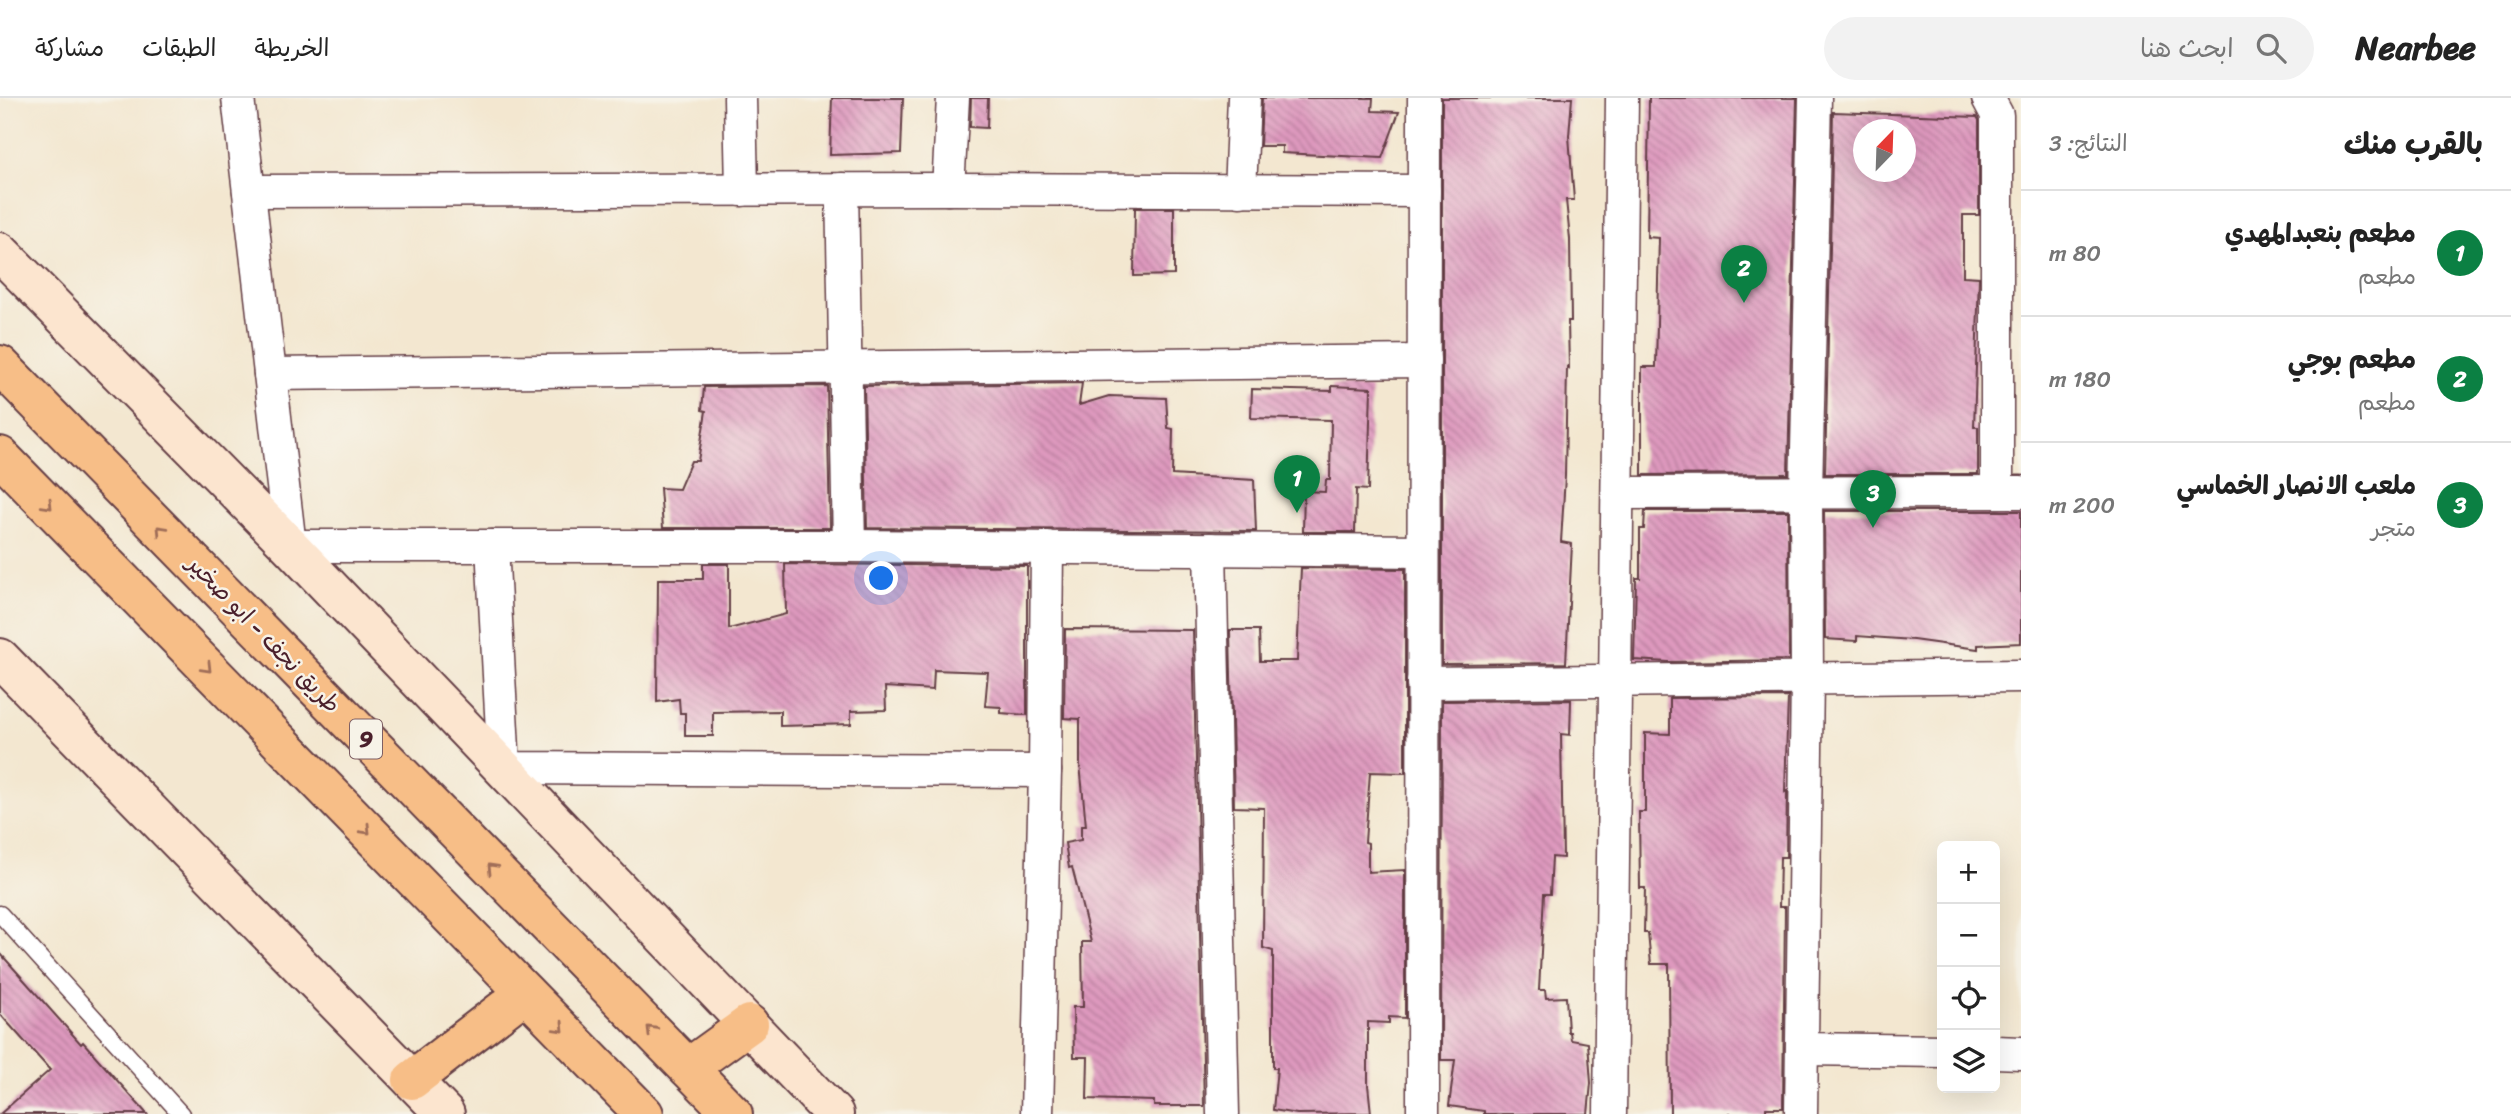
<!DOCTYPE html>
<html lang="ar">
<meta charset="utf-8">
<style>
body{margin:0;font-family:Sriracha,"Playpen Sans Arabic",sans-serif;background:#f2f2f2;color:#222;direction:rtl}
.controls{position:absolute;right:21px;bottom:21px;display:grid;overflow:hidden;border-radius:10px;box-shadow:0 7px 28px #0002}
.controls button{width:63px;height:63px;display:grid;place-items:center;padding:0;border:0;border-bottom:2px solid #e0e0e0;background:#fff;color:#222;font:35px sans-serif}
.compass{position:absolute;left:1853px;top:21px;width:63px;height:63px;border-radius:50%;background:#fff;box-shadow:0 7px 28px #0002;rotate:23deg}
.you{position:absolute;left:882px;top:481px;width:24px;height:24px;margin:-18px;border:5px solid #fff;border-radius:50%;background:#1a73e8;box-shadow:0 0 0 10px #1a73e833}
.badge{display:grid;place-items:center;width:46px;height:46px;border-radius:50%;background:#0b8043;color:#fff;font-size:23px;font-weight:700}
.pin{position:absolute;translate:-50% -58px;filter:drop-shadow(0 2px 4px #0008)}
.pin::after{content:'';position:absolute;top:37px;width:24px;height:21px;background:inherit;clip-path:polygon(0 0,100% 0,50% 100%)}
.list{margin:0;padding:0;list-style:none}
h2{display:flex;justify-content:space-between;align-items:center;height:91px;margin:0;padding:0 28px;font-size:30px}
h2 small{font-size:23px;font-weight:400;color:#767676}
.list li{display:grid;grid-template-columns:46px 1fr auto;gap:21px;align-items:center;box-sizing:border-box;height:126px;padding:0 28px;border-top:2px solid #e0e0e0}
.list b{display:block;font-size:26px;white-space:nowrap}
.list p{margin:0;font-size:23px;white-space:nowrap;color:#767676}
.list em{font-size:23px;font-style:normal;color:#767676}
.icon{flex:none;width:38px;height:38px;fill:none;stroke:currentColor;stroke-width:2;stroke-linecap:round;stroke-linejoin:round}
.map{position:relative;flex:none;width:2021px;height:1016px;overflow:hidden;direction:ltr}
header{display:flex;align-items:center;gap:42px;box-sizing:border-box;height:98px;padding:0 35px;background:#fff;border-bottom:2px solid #e0e0e0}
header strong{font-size:33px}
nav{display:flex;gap:38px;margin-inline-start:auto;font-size:24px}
.search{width:490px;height:63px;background:#f2f2f2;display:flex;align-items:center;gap:18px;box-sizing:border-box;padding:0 24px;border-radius:38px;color:#767676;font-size:26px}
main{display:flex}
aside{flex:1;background:#fff}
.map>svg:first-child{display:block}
.building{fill:url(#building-back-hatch);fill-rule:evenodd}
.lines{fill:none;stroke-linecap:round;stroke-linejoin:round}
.service-casing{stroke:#633d44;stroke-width:19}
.minor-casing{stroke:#633d44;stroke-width:35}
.secondary-casing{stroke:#633d44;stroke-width:42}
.trunk-casing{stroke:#633d44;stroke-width:42}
.service{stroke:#fff;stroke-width:16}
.minor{stroke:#fff;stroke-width:32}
.secondary{stroke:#fce5cf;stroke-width:38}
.trunk{stroke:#f7be87;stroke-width:38}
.oneway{stroke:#a06e59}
.labels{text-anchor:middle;stroke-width:5;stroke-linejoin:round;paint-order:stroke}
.shield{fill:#f7f3e8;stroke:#7e5f64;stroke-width:2}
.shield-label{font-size:23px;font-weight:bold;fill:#4a1f2b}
.street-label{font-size:24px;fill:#4a1f2b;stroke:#f7f3e8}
</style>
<header>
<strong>Nearbee</strong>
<div class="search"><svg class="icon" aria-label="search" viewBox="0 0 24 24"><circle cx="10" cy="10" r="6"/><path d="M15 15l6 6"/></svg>ابحث هنا</div>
<nav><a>الخريطة</a><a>الطبقات</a><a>مشاركة</a></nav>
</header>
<main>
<aside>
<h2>بالقرب منك<small>النتائج: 3</small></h2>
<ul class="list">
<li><span class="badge">1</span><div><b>مطعم بنعبدالمهدي</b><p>مطعم</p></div><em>80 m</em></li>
<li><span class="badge">2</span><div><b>مطعم بوجي</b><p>مطعم</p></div><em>180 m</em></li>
<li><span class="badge">3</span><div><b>ملعب الانصار الخماسي</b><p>متجر</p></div><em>200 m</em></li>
</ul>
</aside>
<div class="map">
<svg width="2021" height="1016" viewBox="0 0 2021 1016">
<defs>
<pattern id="building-back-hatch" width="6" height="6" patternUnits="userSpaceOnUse" patternTransform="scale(1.75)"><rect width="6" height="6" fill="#de99be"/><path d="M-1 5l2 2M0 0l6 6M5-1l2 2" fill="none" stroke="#b67c9b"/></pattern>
</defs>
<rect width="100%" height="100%" fill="#f7f3e8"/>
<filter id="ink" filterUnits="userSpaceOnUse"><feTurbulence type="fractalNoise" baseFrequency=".0143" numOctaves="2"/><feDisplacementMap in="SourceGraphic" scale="14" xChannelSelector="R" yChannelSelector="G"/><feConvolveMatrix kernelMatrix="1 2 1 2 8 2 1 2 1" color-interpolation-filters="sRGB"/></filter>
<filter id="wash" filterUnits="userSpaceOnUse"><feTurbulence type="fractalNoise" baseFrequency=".00686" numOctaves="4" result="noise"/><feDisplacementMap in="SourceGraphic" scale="28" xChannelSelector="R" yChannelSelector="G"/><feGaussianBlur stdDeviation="1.57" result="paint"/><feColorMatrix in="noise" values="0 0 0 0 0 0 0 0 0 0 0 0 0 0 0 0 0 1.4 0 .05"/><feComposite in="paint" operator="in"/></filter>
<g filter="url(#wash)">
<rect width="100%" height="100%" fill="#f3e7d0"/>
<g id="blocks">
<!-- building -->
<g class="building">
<path d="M 832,0 L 903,0 L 901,55 L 830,57 Z"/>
<path d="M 971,0 L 988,0 L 987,30 L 970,29 Z"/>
<path d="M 1262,0 L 1373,0 L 1372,13 L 1399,14 L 1382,60 L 1282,55 L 1282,48 L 1260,48 Z"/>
<path d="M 1442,0 L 1572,0 L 1569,38 L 1574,102 L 1566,102 L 1570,141 L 1571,223 L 1568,223 L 1569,270 L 1567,269 L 1565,378 L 1561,444 L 1572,446 L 1566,565 L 1442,566 Z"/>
<path d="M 1649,0 L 1797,0 L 1788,376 L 1642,377 L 1642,269 L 1656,269 L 1659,140 L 1647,139 Z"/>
<path d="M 1833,14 L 1977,19 L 1979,22 L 1979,117 L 1963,117 L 1963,178 L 1979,179 L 1974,329 L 1978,329 L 1978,376 L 1825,376 ZM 1864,32 L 1906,32 L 1906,74 L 1864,74 Z"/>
<path d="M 1135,110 L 1174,110 L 1174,177 L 1134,178 Z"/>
<path d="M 1082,285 L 1079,307 L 1109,298 L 1166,300 L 1168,330 L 1173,331 L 1172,377 L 1254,382 L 1256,433 L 867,430 L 864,288 Z"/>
<path d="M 827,288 L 830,430 L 663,430 L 660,390 L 679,391 L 691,363 L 698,363 L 706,313 L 702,312 L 704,289 Z"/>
<path d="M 1332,288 L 1371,290 L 1368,392 L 1356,391 L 1355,434 L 1303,434 L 1304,393 L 1325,394 L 1326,382 L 1330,382 L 1331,322 L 1251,320 L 1252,291 L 1332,293 Z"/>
<path d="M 1645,413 L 1788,413 L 1789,562 L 1669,564 L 1634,562 L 1636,480 L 1640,480 L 1640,431 L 1644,431 Z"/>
<path d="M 1824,413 L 2021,413 L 2021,545 L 1978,547 L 1978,551 L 1913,542 L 1857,538 L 1857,543 L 1825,541 Z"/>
<path d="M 703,466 L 729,466 L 729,531 L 786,516 L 785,466 L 1027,468 L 1027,617 L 1001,615 L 1001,609 L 985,608 L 988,574 L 934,572 L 933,592 L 885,589 L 886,612 L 851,613 L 851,626 L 780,628 L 780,613 L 713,614 L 713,638 L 685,638 L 685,615 L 680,615 L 679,601 L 657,604 L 658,481 L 703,481 Z"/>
<path d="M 1301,470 L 1405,471 L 1405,675 L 1370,674 L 1365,744 L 1368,745 L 1368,774 L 1405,772 L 1405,920 L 1389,919 L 1389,925 L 1368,924 L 1368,987 L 1371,1015 L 1297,1016 L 1273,1012 L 1277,970 L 1273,970 L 1273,853 L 1263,850 L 1264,710 L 1234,709 L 1230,532 L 1259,532 L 1260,563 L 1297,563 Z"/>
<path d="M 1065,531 L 1193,532 L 1204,1008 L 1154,1008 L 1154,1003 L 1087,1001 L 1088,959 L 1074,959 L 1073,909 L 1083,909 L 1082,844 L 1091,844 L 1072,769 L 1069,770 L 1065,745 L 1081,742 L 1081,728 L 1086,728 L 1080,666 L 1080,621 L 1064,620 Z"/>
<path d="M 1788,599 L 1785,694 L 1787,693 L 1786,759 L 1780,759 L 1779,809 L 1785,809 L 1783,1010 L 1766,1010 L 1766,1016 L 1670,1016 L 1669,866 L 1651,866 L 1648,835 L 1644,835 L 1645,790 L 1640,790 L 1639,714 L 1645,714 L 1645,635 L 1670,636 L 1670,600 Z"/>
<path d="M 1571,602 L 1570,637 L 1561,636 L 1563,760 L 1552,759 L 1550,796 L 1544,796 L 1539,892 L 1545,892 L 1546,900 L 1566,899 L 1568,934 L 1570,934 L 1571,942 L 1588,945 L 1591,985 L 1588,1016 L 1484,1016 L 1484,1013 L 1449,1008 L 1455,962 L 1441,962 L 1442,603 Z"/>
<path d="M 0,855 L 81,946 L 83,944 L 147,1016 L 0,1016 L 50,972 L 0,916 Z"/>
</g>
</g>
</g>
<g filter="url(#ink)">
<use href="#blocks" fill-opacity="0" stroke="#633d44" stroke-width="2"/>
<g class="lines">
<defs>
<path id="service" d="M 0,816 L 181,1016"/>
<g id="minor">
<path d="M 238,0 L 290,448 L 849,448 L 1423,453"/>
<path d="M 740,0 L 742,92"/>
<path d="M 1988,0 L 1997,17 L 1997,394"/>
<path d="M 842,91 L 849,448"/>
<path d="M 948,91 L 953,0"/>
<path d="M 249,93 L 948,91 L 1424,93"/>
<path d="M 1240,93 L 1244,0"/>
<path d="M 270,276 L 1424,263"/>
<path d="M 1618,395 L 2021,394"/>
<path d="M 492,448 L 504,670 L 1045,673"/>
<path d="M 1210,451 L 1223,1016"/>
<path d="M 1423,585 L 2021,578"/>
<path d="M 1802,951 L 1942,953"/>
<path d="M 1995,954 L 2021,955"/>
<path d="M 1037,1016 L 1045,673 L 1047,449"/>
<path d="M 1423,1016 L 1424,0"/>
<path d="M 1610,1016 L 1622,0"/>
<path d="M 1801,1016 L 1807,580 L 1806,395 L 1815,0"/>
</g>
<g id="secondary">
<path d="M 0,154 L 290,448 L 834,1016"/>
<path d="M 0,560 L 445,1016"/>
</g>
<g id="trunk">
<path d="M 0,267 L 733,1016"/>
<path d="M 0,358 L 644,1016"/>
<path d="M 688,970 L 749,926"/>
<path d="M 412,982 L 525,895"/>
</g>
</defs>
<!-- service casing -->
<use href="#service" class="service-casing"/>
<!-- minor casing -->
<use href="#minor" class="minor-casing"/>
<!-- secondary casing -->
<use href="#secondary" class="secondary-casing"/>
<!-- trunk casing -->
<use href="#trunk" class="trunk-casing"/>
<!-- service -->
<use href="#service" class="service"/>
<!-- minor -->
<use href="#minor" class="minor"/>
<!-- secondary -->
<use href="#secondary" class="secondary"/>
<!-- trunk -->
<use href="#trunk" class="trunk"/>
</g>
<!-- one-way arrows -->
<defs><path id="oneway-chevron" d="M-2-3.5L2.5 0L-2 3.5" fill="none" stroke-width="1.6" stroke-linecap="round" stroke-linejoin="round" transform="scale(1.75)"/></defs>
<g class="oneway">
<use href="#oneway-chevron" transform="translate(48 407) rotate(46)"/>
<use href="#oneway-chevron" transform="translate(161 432) rotate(-134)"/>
<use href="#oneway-chevron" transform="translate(207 570) rotate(46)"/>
<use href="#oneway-chevron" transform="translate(366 732) rotate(46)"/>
<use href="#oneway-chevron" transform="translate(492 770) rotate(-134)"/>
<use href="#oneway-chevron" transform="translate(560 930) rotate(46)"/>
<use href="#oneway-chevron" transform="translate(651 932) rotate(-134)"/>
</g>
</g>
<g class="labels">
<!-- shield labels -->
<rect class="shield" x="350" y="621.5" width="32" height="39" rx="5"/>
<g class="shield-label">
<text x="366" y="649">9</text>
</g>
<!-- street labels -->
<g class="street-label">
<text transform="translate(264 536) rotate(46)" y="8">طريق نجف - ابو صخير</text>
</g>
</g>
</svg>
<div class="controls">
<button>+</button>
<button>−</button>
<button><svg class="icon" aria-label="locate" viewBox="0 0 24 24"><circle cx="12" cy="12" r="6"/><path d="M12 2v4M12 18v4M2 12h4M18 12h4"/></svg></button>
<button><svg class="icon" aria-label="layers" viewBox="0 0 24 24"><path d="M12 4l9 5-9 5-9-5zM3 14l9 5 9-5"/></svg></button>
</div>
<svg class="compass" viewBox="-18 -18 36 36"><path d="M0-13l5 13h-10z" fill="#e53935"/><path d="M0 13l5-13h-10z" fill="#767676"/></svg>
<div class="you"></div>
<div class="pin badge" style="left:1297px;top:415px">1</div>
<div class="pin badge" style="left:1744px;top:205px">2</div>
<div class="pin badge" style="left:1873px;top:430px">3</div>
</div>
</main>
